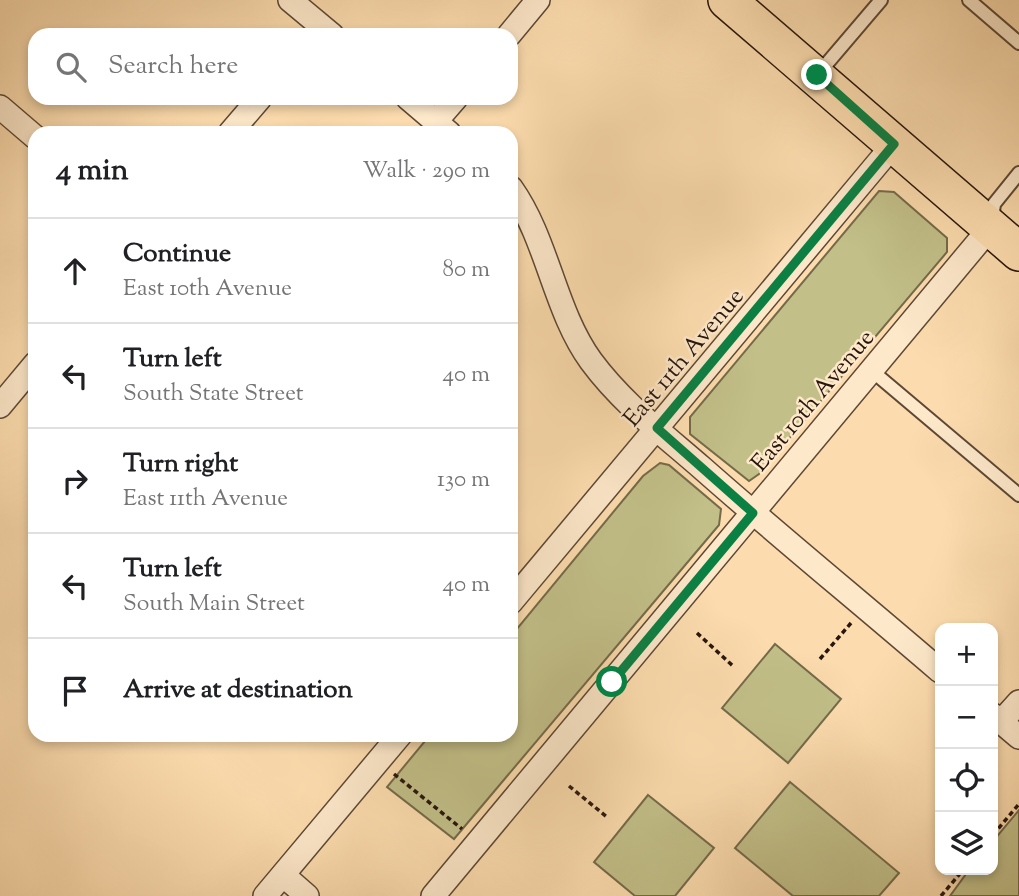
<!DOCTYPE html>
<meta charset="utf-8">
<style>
body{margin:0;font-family:"Sorts Mill Goudy",serif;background:#f6f6f6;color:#202124}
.controls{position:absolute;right:21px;bottom:21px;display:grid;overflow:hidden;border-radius:14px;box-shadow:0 4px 10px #0003}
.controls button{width:63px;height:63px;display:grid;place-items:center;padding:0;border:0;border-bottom:2px solid #e0e0e0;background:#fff;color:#202124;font:35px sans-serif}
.stop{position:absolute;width:21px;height:21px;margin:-16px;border:5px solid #0b8043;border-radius:50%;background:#fff}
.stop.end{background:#0b8043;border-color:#fff;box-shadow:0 2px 7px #0008}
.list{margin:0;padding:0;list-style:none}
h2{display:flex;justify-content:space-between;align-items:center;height:91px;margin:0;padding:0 28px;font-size:30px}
h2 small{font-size:23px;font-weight:400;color:#757577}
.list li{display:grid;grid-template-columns:46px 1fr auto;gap:21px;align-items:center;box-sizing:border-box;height:105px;padding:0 28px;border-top:2px solid #e0e0e0}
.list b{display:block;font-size:26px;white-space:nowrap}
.list p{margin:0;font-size:23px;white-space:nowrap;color:#757577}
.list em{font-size:23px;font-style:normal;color:#757577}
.icon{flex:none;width:38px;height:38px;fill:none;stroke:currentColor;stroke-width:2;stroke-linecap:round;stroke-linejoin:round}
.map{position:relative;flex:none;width:1019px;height:896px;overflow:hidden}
.search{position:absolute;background:#fff;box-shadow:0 4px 10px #0003;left:28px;top:28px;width:490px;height:77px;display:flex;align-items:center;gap:18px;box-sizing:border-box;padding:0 24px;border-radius:21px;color:#757577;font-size:26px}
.panel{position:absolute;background:#fff;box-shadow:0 4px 10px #0003;left:28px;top:126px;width:490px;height:616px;border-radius:21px}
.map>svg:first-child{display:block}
.green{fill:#c2bf88;stroke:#746a4a;stroke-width:2}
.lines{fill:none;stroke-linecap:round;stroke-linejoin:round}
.lane-casing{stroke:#5c4835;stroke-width:16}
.street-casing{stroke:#5c4835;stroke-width:26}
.primary-casing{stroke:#27160d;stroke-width:40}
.path{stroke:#27160d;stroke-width:3.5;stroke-dasharray:5 3.5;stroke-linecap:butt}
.lane{stroke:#fde8ca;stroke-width:12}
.street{stroke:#fde8ca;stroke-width:23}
.primary{stroke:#fcdcae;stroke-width:37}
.route{stroke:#0b8043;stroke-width:9}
.labels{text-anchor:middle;stroke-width:5;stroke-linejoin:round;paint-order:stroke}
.street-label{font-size:24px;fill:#27160d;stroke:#fde8ca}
</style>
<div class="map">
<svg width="1019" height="896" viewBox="0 0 1019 896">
<rect width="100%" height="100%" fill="#fcdcae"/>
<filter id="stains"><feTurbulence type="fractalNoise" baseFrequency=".00286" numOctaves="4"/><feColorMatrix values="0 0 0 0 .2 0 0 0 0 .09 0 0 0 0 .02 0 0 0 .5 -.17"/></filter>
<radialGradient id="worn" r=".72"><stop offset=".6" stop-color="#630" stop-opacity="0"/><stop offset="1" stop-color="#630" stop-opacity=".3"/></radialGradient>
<!-- green -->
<g class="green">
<path d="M 879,191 L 894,192 L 947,238 L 947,252 L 759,474 L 749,481 L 690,434 L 690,417 Z"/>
<path d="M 660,463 L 669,465 L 721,509 L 719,525 L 454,839 L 387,787 L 430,735 L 511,735 L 511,636 L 643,476 Z"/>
<path d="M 775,644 L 841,699 L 788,763 L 722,708 Z"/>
<path d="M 790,782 L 899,873 L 879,896 L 793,896 L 735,848 Z"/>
<path d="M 648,795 L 714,848 L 675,896 L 635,896 L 594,862 Z"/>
<path d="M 1019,810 L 1019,896 L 950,896 L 969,870 L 993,870 L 993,841 Z"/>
</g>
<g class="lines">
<defs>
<g id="lane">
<path d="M 969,0 L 1019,43"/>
<path d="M 818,74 L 881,0"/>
<path d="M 992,220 L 994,204 L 1019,173"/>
<path d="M 871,370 L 1019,495"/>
</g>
<g id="street">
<path d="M 290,0 L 332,35"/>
<path d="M 509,35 L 538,0"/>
<path d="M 408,98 L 449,133"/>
<path d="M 0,107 L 35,137"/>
<path d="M 436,121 L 456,98"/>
<path d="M 230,133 L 260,98"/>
<path d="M 511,188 C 548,240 554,310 591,361 C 622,403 663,434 702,468 C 780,537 861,603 940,671"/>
<path d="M 0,406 L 35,364"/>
<path d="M 511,602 L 894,144"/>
<path d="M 993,715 L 1019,737"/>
<path d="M 1001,722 L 1019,702"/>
<path d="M 283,875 L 307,896"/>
<path d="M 265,896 L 400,735"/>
<path d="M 433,896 L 990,228"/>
</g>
<path id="primary" d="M 727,0 L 1019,252"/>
</defs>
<!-- lane casing -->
<use href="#lane" class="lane-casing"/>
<!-- street casing -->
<use href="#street" class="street-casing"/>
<!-- primary casing -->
<use href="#primary" class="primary-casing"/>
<!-- path -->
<g class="path">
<path d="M 697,633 L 733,666"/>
<path d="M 820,659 L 851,623"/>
<path d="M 394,774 L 462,829"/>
<path d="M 569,786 L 607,817"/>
<path d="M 993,835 L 1019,804"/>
<path d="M 941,896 L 963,870"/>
</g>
<!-- lane -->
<use href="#lane" class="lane"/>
<!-- street -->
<use href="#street" class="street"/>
<!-- primary -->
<use href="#primary" class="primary"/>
</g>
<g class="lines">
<!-- route -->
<path class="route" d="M 612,682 L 753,513 L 657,428 L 894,144 L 817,75"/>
</g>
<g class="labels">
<!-- street labels -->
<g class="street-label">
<text transform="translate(683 357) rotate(-50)" y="8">East 11th Avenue</text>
<text transform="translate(812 400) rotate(-50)" y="8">East 10th Avenue</text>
</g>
</g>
<rect width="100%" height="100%" filter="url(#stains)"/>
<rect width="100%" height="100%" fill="url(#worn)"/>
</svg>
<div class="controls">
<button>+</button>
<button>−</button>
<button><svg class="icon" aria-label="locate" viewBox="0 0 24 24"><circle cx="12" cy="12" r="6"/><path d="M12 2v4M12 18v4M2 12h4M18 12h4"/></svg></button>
<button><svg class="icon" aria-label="layers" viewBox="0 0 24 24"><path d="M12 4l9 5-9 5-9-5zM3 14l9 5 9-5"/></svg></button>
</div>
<div class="stop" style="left:612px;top:682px"></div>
<div class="stop end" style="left:817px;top:75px"></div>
<div class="search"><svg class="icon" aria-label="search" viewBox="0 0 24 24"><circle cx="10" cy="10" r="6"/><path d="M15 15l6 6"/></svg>Search here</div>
<section class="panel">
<h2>4 min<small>Walk · 290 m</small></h2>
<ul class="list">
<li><svg class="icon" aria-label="ahead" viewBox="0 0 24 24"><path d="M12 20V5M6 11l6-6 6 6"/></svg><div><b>Continue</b><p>East 10th Avenue</p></div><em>80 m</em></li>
<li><svg class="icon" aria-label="left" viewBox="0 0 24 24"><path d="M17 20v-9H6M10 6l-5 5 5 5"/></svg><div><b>Turn left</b><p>South State Street</p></div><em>40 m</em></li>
<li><svg class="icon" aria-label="right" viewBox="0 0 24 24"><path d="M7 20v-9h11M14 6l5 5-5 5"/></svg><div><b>Turn right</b><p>East 11th Avenue</p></div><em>130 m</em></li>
<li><svg class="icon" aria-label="left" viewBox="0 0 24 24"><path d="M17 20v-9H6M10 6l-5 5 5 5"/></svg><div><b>Turn left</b><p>South Main Street</p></div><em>40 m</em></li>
<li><svg class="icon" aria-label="arrive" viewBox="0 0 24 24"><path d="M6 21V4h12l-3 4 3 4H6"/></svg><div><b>Arrive at destination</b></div></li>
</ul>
</section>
</div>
